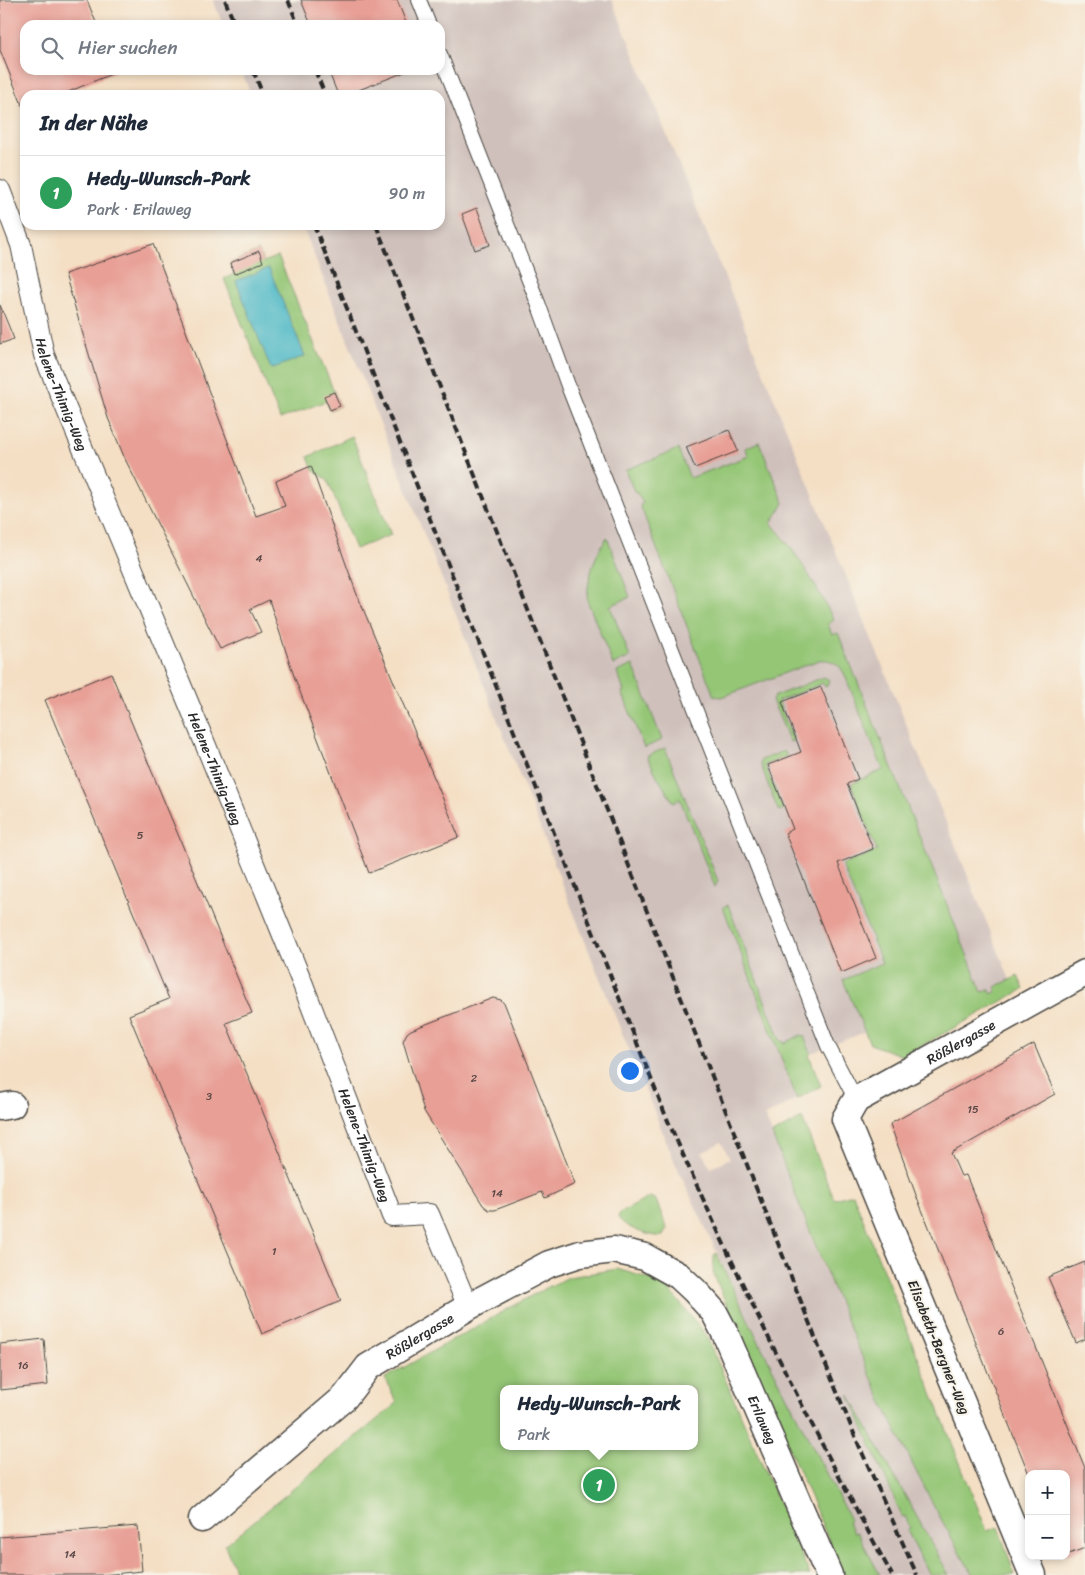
<!DOCTYPE html>
<html lang="de">
<meta charset="utf-8">
<style>
body{margin:0;font-family:Sriracha,sans-serif;background:#f2f2f3;color:#1f2937}
.controls{position:absolute;right:15px;bottom:15px;display:grid;overflow:hidden;border-radius:10px;box-shadow:0 2px 8px #0003}
.controls button{width:45px;height:45px;display:grid;place-items:center;padding:0;border:0;border-bottom:1px solid #e0e1e3;background:#fff;color:#1f2937;font:25px sans-serif}
.you{position:absolute;left:629px;top:1070px;width:18px;height:18px;margin:-12px;border:4px solid #fff;border-radius:50%;background:#1a73e8;box-shadow:0 0 0 8px #1a73e833}
.badge{display:grid;place-items:center;width:32px;height:32px;border-radius:50%;background:#0f766e;color:#fff;font-size:16px;font-weight:700}
.pin{position:absolute;translate:-50% -50%;border:2px solid #fff;box-shadow:0 1px 5px #0006}
.popup{position:absolute;left:500px;top:1385px;width:198px;height:65px;box-sizing:border-box;display:grid;place-content:center;border-radius:10px;background:#fff;filter:drop-shadow(0 1px 4px #0005);font-size:16px;white-space:nowrap;color:#747a83}
.popup b{font-size:19px;color:#1f2937}
.popup::after{content:'';position:absolute;left:50%;top:100%;margin-left:-10px;border:10px solid transparent;border-top-color:#fff}
.list{margin:0;padding:0;list-style:none}
h2{display:flex;justify-content:space-between;align-items:center;height:65px;margin:0;padding:0 20px;font-size:21px}
h2 small{font-size:16px;font-weight:400;color:#747a83}
.list li{display:grid;grid-template-columns:32px 1fr auto;gap:15px;align-items:center;box-sizing:border-box;height:75px;padding:0 20px;border-top:1px solid #e0e1e3}
.list b{display:block;font-size:19px;white-space:nowrap}
.list p{margin:0;font-size:16px;white-space:nowrap;color:#747a83}
.list em{font-size:16px;font-style:normal;color:#747a83}
.icon{flex:none;width:28px;height:28px;fill:none;stroke:currentColor;stroke-width:2;stroke-linecap:round;stroke-linejoin:round}
.map{position:relative;flex:none;width:1085px;height:1575px;overflow:hidden}
.search{position:absolute;background:#fff;box-shadow:0 2px 8px #0003;left:20px;top:20px;width:425px;height:55px;display:flex;align-items:center;gap:12px;box-sizing:border-box;padding:0 18px;border-radius:15px;color:#747a83;font-size:19px}
.panel{position:absolute;background:#fff;box-shadow:0 2px 8px #0003;left:20px;top:90px;width:425px;height:140px;border-radius:15px}
.map>svg:first-child{display:block}
.industrial{fill:#cfc0bb;fill-rule:evenodd}
.green{fill:#94c676;stroke:#607850;fill-rule:evenodd}
.water{fill:#4bb8c6;stroke:#3b7278}
.building{fill:#e89f95}
.lines{fill:none;stroke-linecap:round;stroke-linejoin:round}
.service-casing{stroke:#494642;stroke-width:16}
.pedestrian-casing{stroke:#494642;stroke-width:22}
.minor-casing{stroke:#494642;stroke-width:29}
.service{stroke:#fff;stroke-width:14}
.pedestrian{stroke:#fff;stroke-width:20}
.minor{stroke:#fff;stroke-width:26}
.rail{stroke:#2b2b2b;stroke-width:4;stroke-dasharray:8 4;stroke-linecap:butt}
.labels{text-anchor:middle;stroke-width:4;stroke-linejoin:round;paint-order:stroke}
.number-label{font-size:11px;fill:#5a4846}
.street-label{font-size:14px;fill:#2b2b2b;stroke:#f7f3e8}
</style>
<div class="map">
<svg width="1085" height="1575" viewBox="0 0 1085 1575">
<rect width="100%" height="100%" fill="#f7f3e8"/>
<filter id="ink" filterUnits="userSpaceOnUse"><feTurbulence type="fractalNoise" baseFrequency=".02" numOctaves="2"/><feDisplacementMap in="SourceGraphic" scale="10" xChannelSelector="R" yChannelSelector="G"/><feConvolveMatrix kernelMatrix="1 2 1 2 8 2 1 2 1" color-interpolation-filters="sRGB"/></filter>
<filter id="wash" filterUnits="userSpaceOnUse"><feTurbulence type="fractalNoise" baseFrequency=".0096" numOctaves="4" result="noise"/><feDisplacementMap in="SourceGraphic" scale="20" xChannelSelector="R" yChannelSelector="G"/><feGaussianBlur stdDeviation="1.12" result="paint"/><feColorMatrix in="noise" values="0 0 0 0 0 0 0 0 0 0 0 0 0 0 0 0 0 1.4 0 .05"/><feComposite in="paint" operator="in"/></filter>
<g filter="url(#wash)">
<rect width="100%" height="100%" fill="#f4dfc4"/>
<!-- industrial -->
<path class="industrial" d="M 213,0 L 612,0 L 1015,992 L 870,1044 L 865,1032 L 809,1054 L 821,1086 L 765,1116 L 822,1264 L 872,1379 L 907,1452 L 973,1575 L 949,1575 L 852,1400 L 901,1517 L 905,1515 L 911,1528 L 907,1530 L 929,1575 L 880,1575 L 857,1532 L 854,1533 L 847,1521 L 850,1520 L 759,1342 L 676,1165 L 594,964 L 302,225 L 440,225 L 440,95 L 251,95 L 241,70 L 440,70 L 440,25 L 223,25 ZM 721,1142 L 730,1158 L 711,1168 L 702,1153 Z"/>
<!-- green -->
<g class="green">
<path d="M 259,251 L 263,262 L 278,256 L 340,406 L 330,410 L 326,401 L 280,419 L 224,279 L 234,274 L 230,263 Z"/>
<path d="M 352,436 L 391,535 L 355,549 L 327,479 L 313,470 L 308,457 Z"/>
<path d="M 759,442 L 784,503 L 771,523 C 797,552 816,586 834,620 L 828,624 L 832,635 L 838,633 L 982,992 L 989,989 L 992,994 L 997,991 L 995,987 L 1018,976 L 1024,989 L 903,1056 L 870,1044 L 843,980 L 882,963 L 842,865 L 877,851 L 851,784 L 883,770 L 844,673 C 838,662 830,659 819,660 L 722,697 L 714,696 L 640,505 L 643,503 L 637,493 L 635,493 L 625,470 L 678,449 L 690,478 L 749,456 L 745,448 Z"/>
<path d="M 607,537 L 630,597 L 610,606 L 630,657 L 613,665 L 587,600 C 588,577 594,556 607,537 Z"/>
<path d="M 633,665 L 662,740 L 644,748 L 622,692 L 624,691 L 617,672 Z"/>
<path d="M 824,677 L 829,680 L 827,686 L 825,687 L 823,683 L 778,701 L 794,741 L 790,742 L 772,700 L 775,696 Z"/>
<path d="M 665,748 L 718,881 L 715,887 L 680,799 L 673,802 L 658,778 L 647,756 Z"/>
<path d="M 784,751 L 787,756 L 765,765 L 783,810 L 780,811 L 777,808 L 760,763 L 761,760 Z"/>
<path d="M 728,905 L 780,1040 L 785,1043 L 801,1035 L 804,1036 L 811,1053 L 809,1055 L 821,1086 L 797,1099 L 723,907 Z"/>
<path d="M 802,1118 L 834,1199 L 853,1194 L 987,1531 L 998,1527 L 1015,1575 L 973,1575 C 890,1436 830,1285 772,1134 Z"/>
<path d="M 650,1197 L 656,1200 L 667,1228 L 663,1236 C 652,1238 622,1227 618,1217 L 620,1213 Z"/>
<path d="M 716,1253 L 759,1342 L 850,1520 L 848,1522 L 854,1533 L 857,1532 L 880,1575 L 844,1575 L 713,1273 L 714,1255 Z"/>
<path d="M 617,1269 L 664,1283 L 706,1335 L 810,1575 L 237,1575 L 225,1545 L 397,1403 L 385,1378 L 538,1292 L 569,1277 ZM 504,1389 L 694,1389 L 694,1446 L 504,1446 Z"/>
<path d="M 849,1394 L 949,1575 L 929,1575 L 907,1530 L 910,1528 L 905,1516 L 902,1517 Z"/>
</g>
<!-- water -->
<path class="water" d="M 269,268 L 305,356 L 271,369 L 236,281 Z"/>
<g id="blocks">
<!-- building -->
<g class="building">
<path d="M 0,0 L 87,0 L 97,25 L 25,25 L 25,70 L 115,70 L 116,72 L 61,95 L 25,95 L 25,112 L 0,50 Z"/>
<path d="M 301,0 L 397,0 L 407,25 L 311,25 Z"/>
<path d="M 328,70 L 410,70 L 346,95 L 338,95 Z"/>
<path d="M 477,208 L 490,245 L 475,250 L 462,214 Z"/>
<path d="M 153,244 L 256,516 L 285,506 L 276,481 L 311,466 L 356,592 L 459,837 L 369,873 L 294,676 L 269,600 L 250,609 L 261,632 L 220,649 L 125,459 L 108,418 L 65,274 Z"/>
<path d="M 259,251 L 263,262 L 234,274 L 230,263 Z"/>
<path d="M 0,305 L 14,339 L 0,344 Z"/>
<path d="M 334,392 L 340,406 L 330,410 L 324,396 Z"/>
<path d="M 729,430 L 738,451 L 695,468 L 686,447 Z"/>
<path d="M 111,673 L 252,1013 L 226,1023 L 341,1301 L 262,1334 L 129,1015 L 169,999 L 45,700 Z"/>
<path d="M 821,687 L 858,779 L 847,784 L 873,849 L 838,863 L 876,958 L 841,973 L 785,833 L 793,829 L 768,765 L 801,752 L 782,702 Z"/>
<path d="M 493,998 L 501,1000 L 505,1005 L 575,1184 L 545,1198 L 542,1192 L 495,1210 L 489,1210 L 483,1205 L 424,1111 L 403,1041 L 407,1033 L 411,1030 Z"/>
<path d="M 1034,1044 L 1055,1094 L 951,1153 L 961,1176 L 966,1175 L 1085,1468 L 1085,1548 L 1066,1555 L 1066,1474 L 1029,1474 L 916,1195 L 890,1124 Z"/>
<path d="M 1085,1262 L 1085,1339 L 1076,1343 L 1048,1277 Z"/>
<path d="M 44,1339 L 48,1385 L 0,1390 L 0,1344 Z"/>
<path d="M 138,1526 L 142,1571 L 102,1575 L 0,1575 L 0,1537 Z"/>
</g>
</g>
</g>
<g filter="url(#ink)">
<use href="#blocks" fill-opacity="0" stroke="#494642" stroke-width="1"/>
<g class="lines">
<defs>
<g id="service">
<path d="M 419,0 L 429,25"/>
<path d="M 440,54 L 538,303 L 570,391 L 828,1046 L 856,1100"/>
</g>
<g id="pedestrian">
<path id="s1" d="M 0,190 L 21,245 L 44,355 L 191,709 L 302,982 L 392,1216 L 429,1214 L 468,1307"/>
</g>
<g id="minor">
<path d="M 0,1107 L 12,1105"/>
<path id="s2" d="M 202,1519 L 345,1397 L 368,1367 L 468,1307 L 549,1264 L 580,1254 L 614,1250 L 645,1257 L 679,1276 L 695,1291 L 714,1312 L 725,1333 L 829,1575"/>
<path id="s3" d="M 1033,1575 L 845,1119 L 856,1100 L 1085,973"/>
</g>
</defs>
<!-- service casing -->
<use href="#service" class="service-casing"/>
<!-- pedestrian casing -->
<use href="#pedestrian" class="pedestrian-casing"/>
<!-- minor casing -->
<use href="#minor" class="minor-casing"/>
<!-- service -->
<use href="#service" class="service"/>
<!-- pedestrian -->
<use href="#pedestrian" class="pedestrian"/>
<!-- minor -->
<use href="#minor" class="minor"/>
<!-- rail -->
<g class="rail">
<path d="M 225,0 L 235,25"/>
<path d="M 288,0 L 298,25"/>
<path d="M 253,70 L 263,95"/>
<path d="M 315,70 L 325,95"/>
<path d="M 314,225 L 665,1114 C 734,1271 809,1425 892,1575"/>
<path d="M 376,225 L 826,1365 L 857,1441 L 917,1575"/>
</g>
</g>
</g>
<g class="labels">
<!-- number labels -->
<g class="number-label">
<text x="259" y="562">4</text>
<text x="140" y="839">5</text>
<text x="474" y="1082">2</text>
<text x="209" y="1100">3</text>
<text x="973" y="1113">15</text>
<text x="497" y="1197">14</text>
<text x="274" y="1255">1</text>
<text x="1001" y="1335">6</text>
<text x="23" y="1369">16</text>
<text x="70" y="1558">14</text>
</g>
<!-- street labels -->
<g class="street-label">
<text dy="5" stroke="none"><textPath href="#s1" startOffset="214">Helene-Thimig-Weg</textPath></text>
<text dy="5" stroke="none"><textPath href="#s1" startOffset="619">Helene-Thimig-Weg</textPath></text>
<text dy="5" stroke="none"><textPath href="#s3" startOffset="635">Rößlergasse</textPath></text>
<text dy="5" stroke="none"><textPath href="#s1" startOffset="1024">Helene-Thimig-Weg</textPath></text>
<text dy="5" stroke="none"><textPath href="#s2" startOffset="286">Rößlergasse</textPath></text>
<text transform="translate(939 1347) rotate(68)" y="5">Elisabeth-Bergner-Weg</text>
<text dy="5" stroke="none"><textPath href="#s2" startOffset="740">Erilaweg</textPath></text>
</g>
</g>
</svg>
<div class="controls">
<button>+</button>
<button>−</button>
</div>
<div class="you"></div>
<div class="pin badge" style="left:599px;top:1485px;background:#2e9e5b">1</div>
<div class="popup"><b>Hedy-Wunsch-Park</b>Park</div>
<div class="search"><svg class="icon" aria-label="search" viewBox="0 0 24 24"><circle cx="10" cy="10" r="6"/><path d="M15 15l6 6"/></svg>Hier suchen</div>
<section class="panel">
<h2>In der Nähe<small></small></h2>
<ul class="list">
<li><span class="badge" style="background:#2e9e5b">1</span><div><b>Hedy-Wunsch-Park</b><p>Park · Erilaweg</p></div><em>90 m</em></li>
</ul>
</section>
</div>
